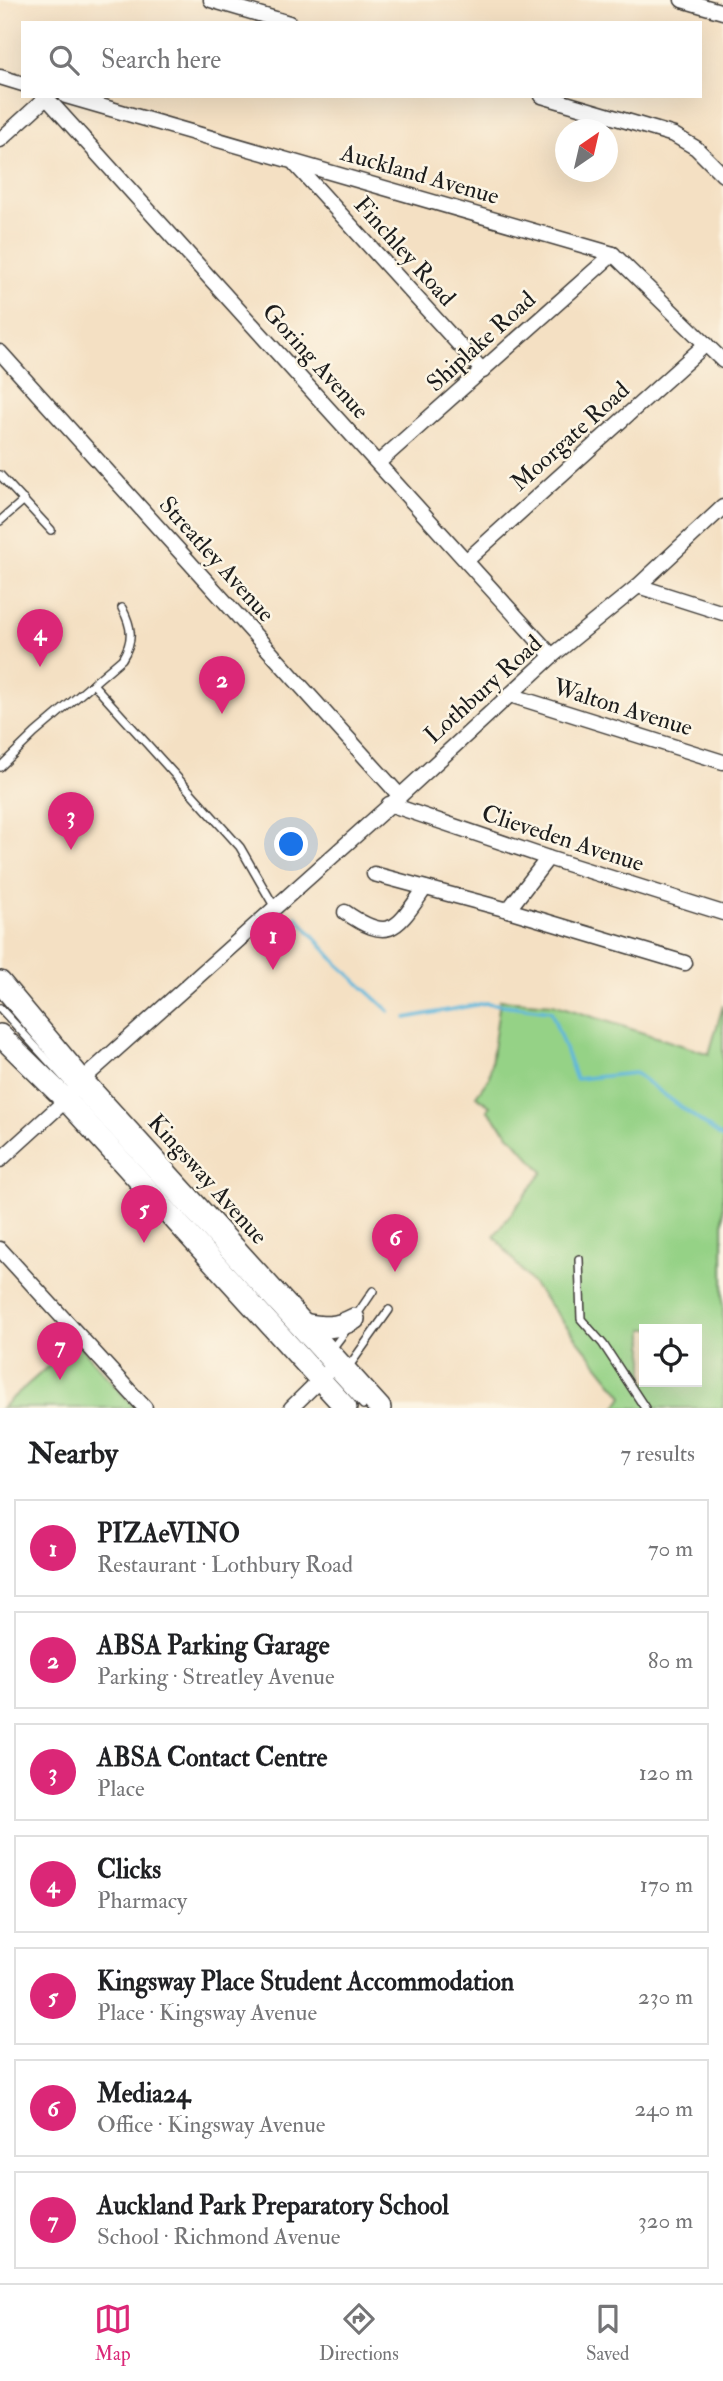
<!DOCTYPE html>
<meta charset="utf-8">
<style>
body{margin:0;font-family:"IM FELL Double Pica",serif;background:#f2f2f2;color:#202124}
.controls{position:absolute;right:21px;bottom:21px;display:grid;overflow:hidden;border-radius:0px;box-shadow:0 7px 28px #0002}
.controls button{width:63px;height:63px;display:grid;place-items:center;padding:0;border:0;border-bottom:2px solid #e0e0e0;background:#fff;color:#202124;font:35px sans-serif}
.compass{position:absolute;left:555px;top:119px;width:63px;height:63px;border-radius:50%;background:#fff;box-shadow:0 7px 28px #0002;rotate:34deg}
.you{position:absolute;left:292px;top:845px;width:24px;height:24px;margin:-18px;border:5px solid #fff;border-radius:50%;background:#1a73e8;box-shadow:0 0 0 10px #1a73e833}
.badge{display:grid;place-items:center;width:46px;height:46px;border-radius:50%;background:#db2777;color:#fff;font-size:23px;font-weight:700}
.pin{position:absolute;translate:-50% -58px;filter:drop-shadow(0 2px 4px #0008)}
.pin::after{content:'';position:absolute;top:37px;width:24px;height:21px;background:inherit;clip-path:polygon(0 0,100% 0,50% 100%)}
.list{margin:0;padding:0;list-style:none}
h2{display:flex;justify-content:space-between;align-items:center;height:91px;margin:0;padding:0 28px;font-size:30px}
h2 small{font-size:23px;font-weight:400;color:#757577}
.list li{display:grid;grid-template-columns:46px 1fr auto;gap:21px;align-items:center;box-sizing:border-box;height:98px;margin:0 14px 14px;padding:0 14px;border:2px solid #e0e0e0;border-radius:0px}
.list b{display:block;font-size:26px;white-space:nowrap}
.list p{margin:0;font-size:23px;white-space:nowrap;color:#757577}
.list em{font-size:23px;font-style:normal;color:#757577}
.icon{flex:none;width:38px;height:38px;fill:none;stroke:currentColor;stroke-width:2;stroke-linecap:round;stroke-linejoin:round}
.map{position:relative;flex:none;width:723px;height:1408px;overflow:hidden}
.search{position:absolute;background:#fff;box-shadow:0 7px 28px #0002;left:21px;right:21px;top:21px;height:77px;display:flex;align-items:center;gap:18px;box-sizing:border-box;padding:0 24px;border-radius:0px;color:#757577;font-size:26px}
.sheet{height:875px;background:#fff}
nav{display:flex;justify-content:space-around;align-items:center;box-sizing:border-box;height:98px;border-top:2px solid #e0e0e0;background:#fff;font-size:19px;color:#757577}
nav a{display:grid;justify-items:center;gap:4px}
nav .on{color:#db2777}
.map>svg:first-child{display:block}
.park{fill:#95d286;stroke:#587751;stroke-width:2;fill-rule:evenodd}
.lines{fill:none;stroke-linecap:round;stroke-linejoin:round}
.stream{stroke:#5fb7dc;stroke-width:3.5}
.lane-casing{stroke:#3c3935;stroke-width:10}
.street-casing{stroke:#3c3935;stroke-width:17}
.secondary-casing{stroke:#3c3935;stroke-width:24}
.lane{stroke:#fff;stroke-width:7}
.street{stroke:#fff;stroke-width:14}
.secondary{stroke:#fff;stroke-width:21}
.labels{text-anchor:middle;stroke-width:5;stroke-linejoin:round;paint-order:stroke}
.street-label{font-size:24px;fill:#1c1c1c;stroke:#fcf5e5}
</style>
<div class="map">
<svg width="723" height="1408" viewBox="0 0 723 1408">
<rect width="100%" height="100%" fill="#fcf5e5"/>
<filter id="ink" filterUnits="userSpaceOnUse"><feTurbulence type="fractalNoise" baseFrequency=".0143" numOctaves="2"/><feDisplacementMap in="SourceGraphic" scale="14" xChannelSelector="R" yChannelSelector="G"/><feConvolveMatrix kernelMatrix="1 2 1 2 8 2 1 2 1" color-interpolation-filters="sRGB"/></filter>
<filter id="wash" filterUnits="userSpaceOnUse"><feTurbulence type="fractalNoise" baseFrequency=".00686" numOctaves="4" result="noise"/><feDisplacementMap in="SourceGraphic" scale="28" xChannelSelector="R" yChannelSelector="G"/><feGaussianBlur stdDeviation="1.57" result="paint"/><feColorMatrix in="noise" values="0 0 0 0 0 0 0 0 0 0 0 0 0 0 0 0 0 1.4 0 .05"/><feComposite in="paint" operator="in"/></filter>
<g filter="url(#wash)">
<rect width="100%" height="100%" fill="#f4e0c3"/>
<!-- park -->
<g class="park">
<path d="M 500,1000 L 553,1004 L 709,1054 L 723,1005 L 723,1408 L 615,1408 L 623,1396 L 494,1236 L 543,1172 L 487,1110 L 490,1106 L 476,1096 L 489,1078 ZM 644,1329 L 697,1329 L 697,1382 L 644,1382 Z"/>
<path d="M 76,1342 L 135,1408 L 1,1408 Z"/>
</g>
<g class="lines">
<!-- stream -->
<g class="stream">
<path d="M 296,916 L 337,963 L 389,1011"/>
<path d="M 406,1018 L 486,1003 L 551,1011 L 576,1079 L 635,1073 L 723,1138"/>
</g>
</g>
</g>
<g filter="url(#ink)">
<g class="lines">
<defs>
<g id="lane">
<path d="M 0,475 L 51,530"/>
<path d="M 0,521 L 24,500"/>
<path d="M 93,684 L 240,847 L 274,906"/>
<path d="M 0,767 L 35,733 L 122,659 C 134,640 132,627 122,608"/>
<path d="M 0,1008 L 363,1405"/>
<path d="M 579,1259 L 581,1319 L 603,1344 L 645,1408"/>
<path d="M 356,1316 L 373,1291"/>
<path d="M 331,1350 L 347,1329"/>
<path d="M 347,1369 L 389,1310"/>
</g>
<g id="street">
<path d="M 211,0 L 289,23"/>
<path d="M 682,0 L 723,12"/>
<path d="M 0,77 L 23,84"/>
<path d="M 45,96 L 552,656"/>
<path d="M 66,96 L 613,254 L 723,361"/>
<path d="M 542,96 L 674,135 L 696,148 L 723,175"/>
<path d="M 0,140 L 46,98"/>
<path d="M 295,164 L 483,371"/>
<path d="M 0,352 L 400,796"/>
<path d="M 378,463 L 613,254"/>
<path d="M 466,561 L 706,344"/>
<path d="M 638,586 L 723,613"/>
<path d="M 510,695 L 723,762"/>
<path d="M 389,804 L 548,858 L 723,913"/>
<path d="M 374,874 L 508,910 L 685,963"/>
<path d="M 508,910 L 548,858"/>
<path d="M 345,912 C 391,944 397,928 425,888"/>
<path d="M 0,1160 L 66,1100 L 82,1080 L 400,796 L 552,656 L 638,586 L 723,507"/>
<path d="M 0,1249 L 145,1408"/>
<path d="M 291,1408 L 339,1361"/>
</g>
<g id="secondary">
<path d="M 0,982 L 82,1080 L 380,1408"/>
<path d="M 0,1035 L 66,1100 L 346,1408"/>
<path d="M 304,1324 C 325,1328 335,1329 354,1319"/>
</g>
</defs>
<!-- lane casing -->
<use href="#lane" class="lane-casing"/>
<!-- street casing -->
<use href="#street" class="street-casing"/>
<!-- secondary casing -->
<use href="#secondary" class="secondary-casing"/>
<!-- lane -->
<use href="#lane" class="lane"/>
<!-- street -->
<use href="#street" class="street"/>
<!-- secondary -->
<use href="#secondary" class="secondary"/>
</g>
</g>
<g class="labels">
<!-- street labels -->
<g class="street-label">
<text transform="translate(420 174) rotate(16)" y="8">Auckland Avenue</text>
<text transform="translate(405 251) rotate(48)" y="8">Finchley Road</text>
<text transform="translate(481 341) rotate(-42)" y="8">Shiplake Road</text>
<text transform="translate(316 361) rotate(48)" y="8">Goring Avenue</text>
<text transform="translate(570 436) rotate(-42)" y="8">Moorgate Road</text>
<text transform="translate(217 559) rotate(48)" y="8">Streatley Avenue</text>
<text transform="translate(483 689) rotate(-42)" y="8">Lothbury Road</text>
<text transform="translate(623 707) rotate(17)" y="8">Walton Avenue</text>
<text transform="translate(563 838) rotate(18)" y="8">Clieveden Avenue</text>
<text transform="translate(208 1179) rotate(48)" y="8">Kingsway Avenue</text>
</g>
</g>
</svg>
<div class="controls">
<button><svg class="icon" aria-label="locate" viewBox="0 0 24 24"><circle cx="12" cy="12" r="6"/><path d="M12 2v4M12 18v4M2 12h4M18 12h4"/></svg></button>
</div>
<svg class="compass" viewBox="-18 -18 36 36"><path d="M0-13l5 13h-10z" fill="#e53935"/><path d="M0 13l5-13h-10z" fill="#757577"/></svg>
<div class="you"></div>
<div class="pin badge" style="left:273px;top:970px">1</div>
<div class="pin badge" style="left:222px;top:714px">2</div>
<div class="pin badge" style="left:71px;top:850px">3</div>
<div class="pin badge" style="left:40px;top:667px">4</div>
<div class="pin badge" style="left:144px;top:1243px">5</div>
<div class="pin badge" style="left:395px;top:1272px">6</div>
<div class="pin badge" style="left:60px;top:1380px">7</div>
<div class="search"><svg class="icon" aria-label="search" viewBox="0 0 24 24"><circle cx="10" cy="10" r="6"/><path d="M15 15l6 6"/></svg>Search here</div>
</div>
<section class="sheet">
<h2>Nearby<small>7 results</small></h2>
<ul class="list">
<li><span class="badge">1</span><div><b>PIZAeVINO</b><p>Restaurant · Lothbury Road</p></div><em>70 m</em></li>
<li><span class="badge">2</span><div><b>ABSA Parking Garage</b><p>Parking · Streatley Avenue</p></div><em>80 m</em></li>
<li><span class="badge">3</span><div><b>ABSA Contact Centre</b><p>Place</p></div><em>120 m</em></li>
<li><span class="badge">4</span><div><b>Clicks</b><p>Pharmacy</p></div><em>170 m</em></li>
<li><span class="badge">5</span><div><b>Kingsway Place Student Accommodation</b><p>Place · Kingsway Avenue</p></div><em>230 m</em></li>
<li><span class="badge">6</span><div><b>Media24</b><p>Office · Kingsway Avenue</p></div><em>240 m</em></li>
<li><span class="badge">7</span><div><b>Auckland Park Preparatory School</b><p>School · Richmond Avenue</p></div><em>320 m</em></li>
</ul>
</section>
<nav>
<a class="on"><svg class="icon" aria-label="map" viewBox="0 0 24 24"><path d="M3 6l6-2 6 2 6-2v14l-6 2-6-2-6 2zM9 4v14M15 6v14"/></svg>Map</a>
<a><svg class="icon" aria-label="directions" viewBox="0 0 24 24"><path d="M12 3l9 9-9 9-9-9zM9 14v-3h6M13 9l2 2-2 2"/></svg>Directions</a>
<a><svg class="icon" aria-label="saved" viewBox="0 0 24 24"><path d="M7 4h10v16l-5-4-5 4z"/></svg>Saved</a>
</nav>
